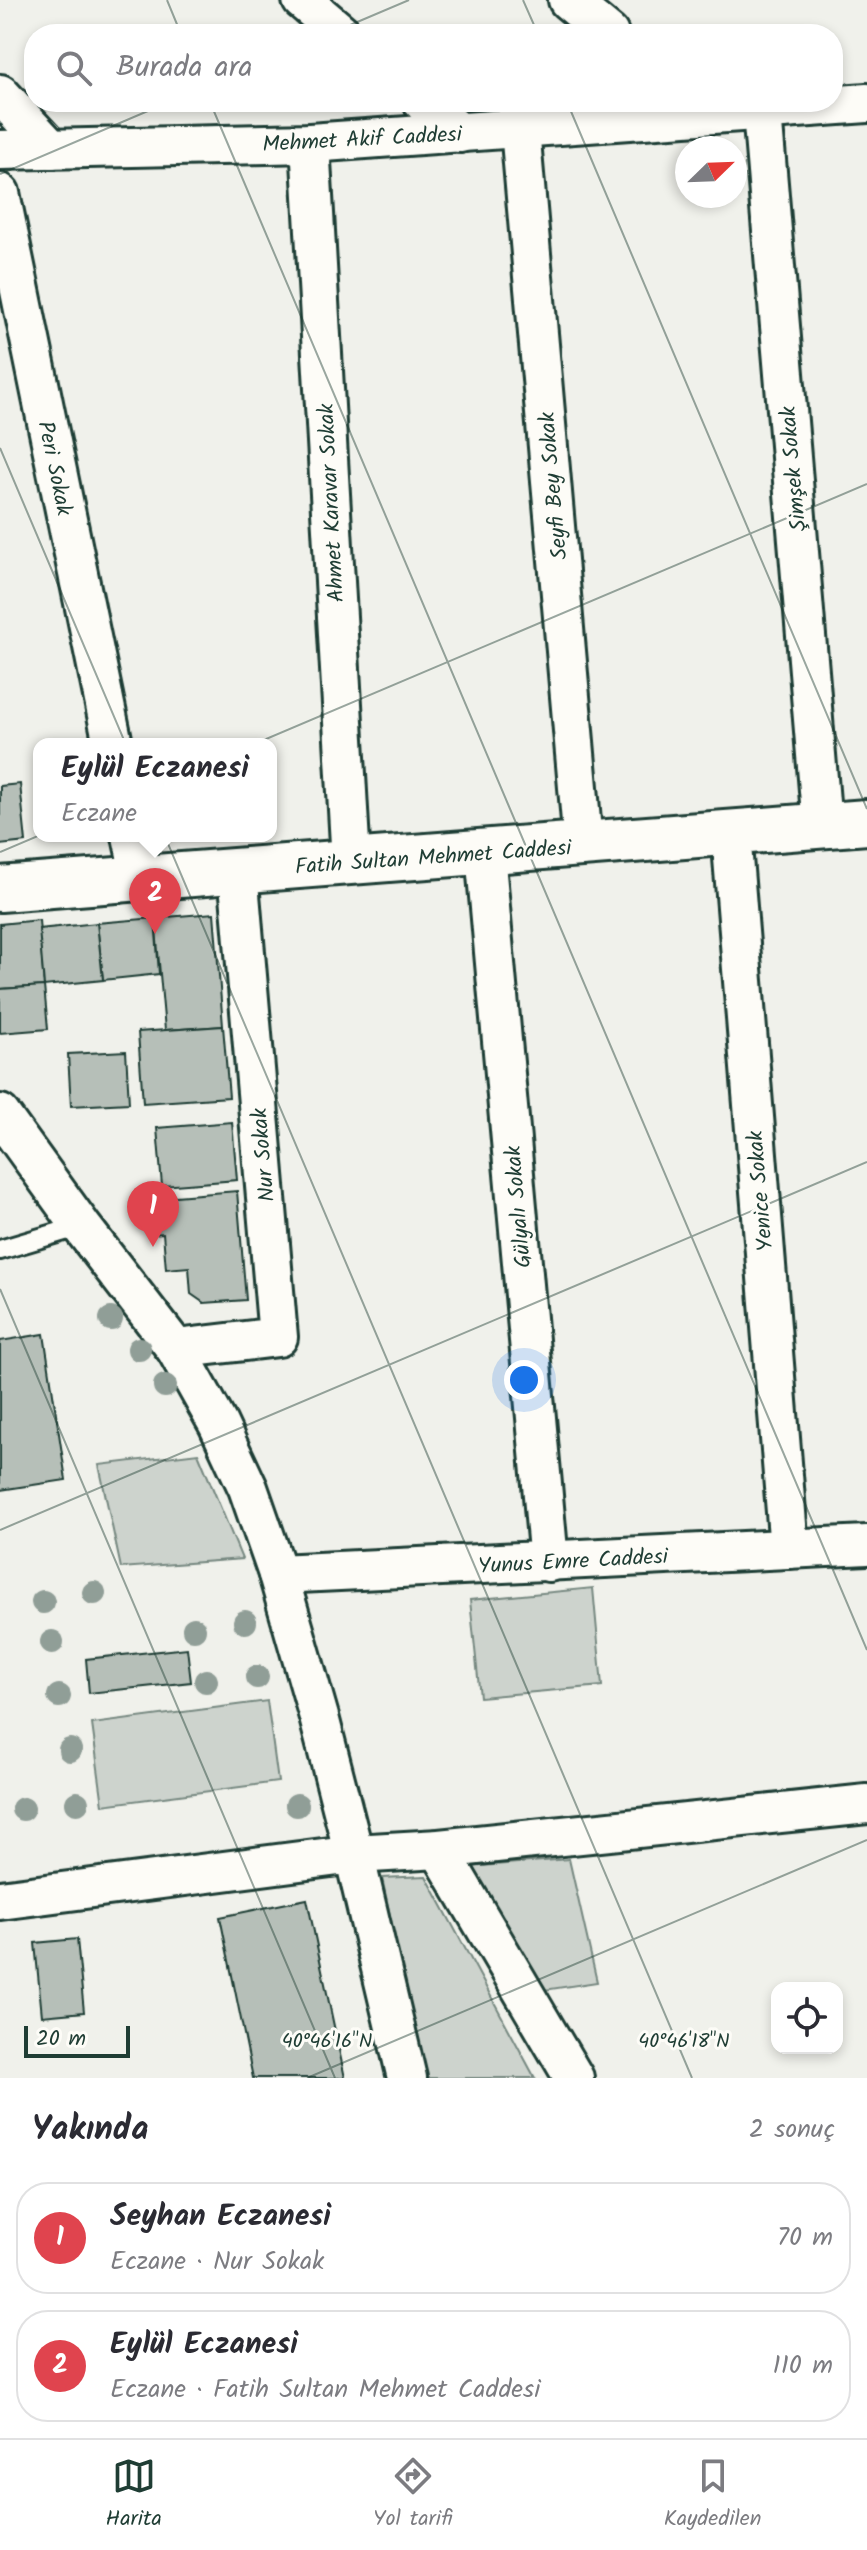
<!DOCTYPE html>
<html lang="tr">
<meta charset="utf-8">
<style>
body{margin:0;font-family:Kalam,sans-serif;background:#f2f2f3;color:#2b2b33}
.controls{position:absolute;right:24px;bottom:24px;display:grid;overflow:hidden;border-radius:16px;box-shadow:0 4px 12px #0003}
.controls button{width:72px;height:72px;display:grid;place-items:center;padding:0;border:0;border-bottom:2px solid #e1e1e2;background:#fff;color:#2b2b33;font:40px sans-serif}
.compass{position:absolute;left:675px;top:136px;width:72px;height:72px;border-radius:50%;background:#fff;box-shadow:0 4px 12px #0003;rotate:67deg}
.scale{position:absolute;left:24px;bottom:20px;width:106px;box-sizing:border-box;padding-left:8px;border:4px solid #1f3d34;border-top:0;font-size:22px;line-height:28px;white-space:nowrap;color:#1f3d34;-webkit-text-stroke:6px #fdfcf7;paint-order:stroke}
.you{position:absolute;left:524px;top:1380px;width:28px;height:28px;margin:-20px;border:6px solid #fff;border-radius:50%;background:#1a73e8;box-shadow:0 0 0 12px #1a73e833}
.badge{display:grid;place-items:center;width:52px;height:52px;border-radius:50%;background:#1f3d34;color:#fff;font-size:26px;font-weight:700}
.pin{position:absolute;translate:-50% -66px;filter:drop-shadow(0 2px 4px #0008)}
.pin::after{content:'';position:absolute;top:42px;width:28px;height:24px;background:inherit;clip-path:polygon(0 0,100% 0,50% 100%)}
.popup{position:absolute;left:33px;top:738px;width:244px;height:104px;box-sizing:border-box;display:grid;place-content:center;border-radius:16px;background:#fff;filter:drop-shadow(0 2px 6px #0005);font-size:26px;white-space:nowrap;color:#7c7c81}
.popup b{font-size:30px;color:#2b2b33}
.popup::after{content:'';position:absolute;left:50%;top:100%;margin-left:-16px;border:16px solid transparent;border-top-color:#fff}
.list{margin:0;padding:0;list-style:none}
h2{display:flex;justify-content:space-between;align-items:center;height:104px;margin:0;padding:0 32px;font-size:34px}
h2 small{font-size:26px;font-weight:400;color:#7c7c81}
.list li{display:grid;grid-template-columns:52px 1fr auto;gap:24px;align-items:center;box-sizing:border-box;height:112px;margin:0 16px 16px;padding:0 16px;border:2px solid #e1e1e2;border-radius:32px}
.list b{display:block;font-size:30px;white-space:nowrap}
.list p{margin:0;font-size:26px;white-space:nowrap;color:#7c7c81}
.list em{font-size:26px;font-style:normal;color:#7c7c81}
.icon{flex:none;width:44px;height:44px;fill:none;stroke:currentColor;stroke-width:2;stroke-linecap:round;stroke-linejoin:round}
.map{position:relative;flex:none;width:867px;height:2078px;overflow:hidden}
.search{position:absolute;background:#fff;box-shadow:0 4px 12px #0003;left:24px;right:24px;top:24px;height:88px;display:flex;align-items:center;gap:20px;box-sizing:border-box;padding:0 28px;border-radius:32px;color:#7c7c81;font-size:30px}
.sheet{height:360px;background:#fff}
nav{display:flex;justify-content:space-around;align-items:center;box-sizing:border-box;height:112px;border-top:2px solid #e1e1e2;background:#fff;font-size:22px;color:#7c7c81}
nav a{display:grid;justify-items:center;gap:4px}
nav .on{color:#1f3d34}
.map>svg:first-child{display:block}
.green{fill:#cdd3cd;stroke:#768880;stroke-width:2}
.building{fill:#b6bfb8;stroke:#1f3d34;stroke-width:2}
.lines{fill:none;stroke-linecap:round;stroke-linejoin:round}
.lane-casing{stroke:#1f3d34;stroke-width:24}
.street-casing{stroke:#1f3d34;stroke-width:44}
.secondary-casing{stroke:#1f3d34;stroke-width:50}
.lane{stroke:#fdfcf7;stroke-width:18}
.street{stroke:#fdfcf7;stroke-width:38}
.secondary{stroke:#fdfcf7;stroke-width:44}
.tree{fill:#909e97}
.ticks{fill:none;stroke:#1f3d34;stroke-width:2;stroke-opacity:0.45}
.labels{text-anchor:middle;stroke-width:6;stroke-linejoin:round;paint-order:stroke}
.street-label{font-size:22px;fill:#1f3d34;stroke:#fdfcf7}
.ticks-label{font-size:20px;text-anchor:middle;fill:#1f3d34;stroke:#fdfcf7;stroke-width:6;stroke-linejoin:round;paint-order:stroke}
</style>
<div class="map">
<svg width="867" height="2078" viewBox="0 0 867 2078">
<rect width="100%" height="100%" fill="#f0f1eb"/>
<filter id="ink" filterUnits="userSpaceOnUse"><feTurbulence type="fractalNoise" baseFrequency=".0125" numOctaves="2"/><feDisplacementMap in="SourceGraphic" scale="16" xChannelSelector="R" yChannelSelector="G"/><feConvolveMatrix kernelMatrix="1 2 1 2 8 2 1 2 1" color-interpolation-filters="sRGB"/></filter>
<g filter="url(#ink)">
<!-- green -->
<g class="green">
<path d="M 198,1453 L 242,1559 L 121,1568 L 99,1465 Z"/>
<path d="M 593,1588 L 602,1686 L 480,1697 L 470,1600 Z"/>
<path d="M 267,1701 L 278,1782 L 103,1805 L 92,1724 Z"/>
<path d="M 569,1859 L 597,1982 L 538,1991 L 468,1867 Z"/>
<path d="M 426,1876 L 535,2078 L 425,2078 L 382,1878 Z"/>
</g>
<!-- building -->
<g class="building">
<path d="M 20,784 L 26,842 L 0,845 L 0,786 Z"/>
<path d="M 214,913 L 223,1026 L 165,1030 L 155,918 Z"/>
<path d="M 155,918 L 159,974 L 103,980 L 97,923 Z"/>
<path d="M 39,920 L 44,986 L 0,989 L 0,924 Z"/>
<path d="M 97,923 L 103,980 L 44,986 L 39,929 Z"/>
<path d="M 44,986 L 48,1029 L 0,1033 L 0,989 Z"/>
<path d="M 223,1026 L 229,1097 L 143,1103 L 138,1032 Z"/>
<path d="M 126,1051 L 129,1103 L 71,1106 L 68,1054 Z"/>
<path d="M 232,1122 L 237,1180 L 162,1186 L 157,1128 Z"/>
<path d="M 237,1191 L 246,1300 L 204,1303 L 191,1294 L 189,1267 L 166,1269 L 163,1233 L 154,1234 L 151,1198 Z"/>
<path d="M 44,1334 L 66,1480 L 0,1490 L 0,1341 Z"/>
<path d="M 187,1648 L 191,1682 L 89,1693 L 86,1659 Z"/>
<path d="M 307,1899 L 345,2078 L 253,2078 L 220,1917 Z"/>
<path d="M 77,1939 L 84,2012 L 42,2016 L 35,1943 Z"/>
</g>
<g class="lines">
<defs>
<path id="lane" d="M 0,1250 L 81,1226"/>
<g id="street">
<path d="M 302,0 L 342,34"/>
<path d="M 568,0 L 609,34"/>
<path d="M 0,94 L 51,149"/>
<path d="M 423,102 L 460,133"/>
<path d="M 762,112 L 822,826"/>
<path d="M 520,129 L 583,844"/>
<path d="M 310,143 L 351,862"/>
<path d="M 0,150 L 310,143 L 867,103"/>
<path d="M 0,193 L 113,744"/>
<path d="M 731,833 L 789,1549"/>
<path d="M 132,836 L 141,878"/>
<path d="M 485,852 L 549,1562"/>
<path d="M 0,1114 L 81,1226 L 176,1349 L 218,1424 L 248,1488 L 278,1574 L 319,1717 L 354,1854 L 407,2078"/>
<path d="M 176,1349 L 278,1337 L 238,871"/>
<path d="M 278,1574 L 867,1545"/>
<path d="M 439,1849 L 574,2078"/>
<path d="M 0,1900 L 354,1854 L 439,1849 L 867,1804"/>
</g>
<path id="secondary" d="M 0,889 L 867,822"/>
</defs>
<!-- lane casing -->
<use href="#lane" class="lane-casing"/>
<!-- street casing -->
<use href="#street" class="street-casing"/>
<!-- secondary casing -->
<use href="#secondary" class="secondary-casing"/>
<!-- lane -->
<use href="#lane" class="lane"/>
<!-- street -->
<use href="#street" class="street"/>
<!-- secondary -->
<use href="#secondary" class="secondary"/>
</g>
<!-- trees -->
<g class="tree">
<circle cx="111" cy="1319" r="12"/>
<circle cx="139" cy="1349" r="12"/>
<circle cx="165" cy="1386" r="12"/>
<circle cx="94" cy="1593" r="12"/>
<circle cx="43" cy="1602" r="12"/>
<circle cx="245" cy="1622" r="12"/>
<circle cx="194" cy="1629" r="12"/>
<circle cx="52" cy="1642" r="12"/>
<circle cx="257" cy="1677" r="12"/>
<circle cx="206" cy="1681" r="12"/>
<circle cx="59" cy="1696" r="12"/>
<circle cx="70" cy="1750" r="12"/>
<circle cx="77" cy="1803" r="12"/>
<circle cx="297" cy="1805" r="12"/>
<circle cx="23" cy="1809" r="12"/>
</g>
</g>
<!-- ticks -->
<path class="ticks" d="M 167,0 L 181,34M 523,0 L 538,34M 329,34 L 409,0M 210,102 L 867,1650M 567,102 L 867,809M 0,174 L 169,102M 0,448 L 692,2078M 0,852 L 867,484M 0,1289 L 335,2078M 0,1530 L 867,1162M 307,2078 L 867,1840"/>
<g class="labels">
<!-- street labels -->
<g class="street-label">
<text transform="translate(362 138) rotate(-3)" y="8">Mehmet Akif Caddesi</text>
<text transform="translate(56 468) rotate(78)" y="8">Peri Sokak</text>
<text transform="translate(792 469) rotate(-95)" y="8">Şimşek Sokak</text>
<text transform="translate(552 486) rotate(-95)" y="8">Seyfi Bey Sokak</text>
<text transform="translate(330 503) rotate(-93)" y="8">Ahmet Karavar Sokak</text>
<text transform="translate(433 856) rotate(-4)" y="8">Fatih Sultan Mehmet Caddesi</text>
<text transform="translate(262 1155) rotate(-95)" y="8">Nur Sokak</text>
<text transform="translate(759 1191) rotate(-95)" y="8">Yenice Sokak</text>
<text transform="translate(517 1207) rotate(-95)" y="8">Gülyalı Sokak</text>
<text transform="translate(573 1560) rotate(-3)" y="8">Yunus Emre Caddesi</text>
</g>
</g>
<g class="ticks-label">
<text x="327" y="2047">40°46'16"N</text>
<text x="684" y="2047">40°46'18"N</text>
</g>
</svg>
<div class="controls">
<button><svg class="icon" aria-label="locate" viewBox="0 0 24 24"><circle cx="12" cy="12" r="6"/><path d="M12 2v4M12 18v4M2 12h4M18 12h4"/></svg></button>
</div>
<svg class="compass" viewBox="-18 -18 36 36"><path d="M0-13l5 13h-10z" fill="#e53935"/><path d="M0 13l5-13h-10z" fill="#7c7c81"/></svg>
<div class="scale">20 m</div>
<div class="you"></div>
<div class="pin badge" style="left:153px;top:1247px;background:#e0444e">1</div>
<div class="pin badge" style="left:155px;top:934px;background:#e0444e">2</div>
<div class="popup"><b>Eylül Eczanesi</b>Eczane</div>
<div class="search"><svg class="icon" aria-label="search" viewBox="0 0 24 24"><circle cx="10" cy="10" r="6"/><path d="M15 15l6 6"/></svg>Burada ara</div>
</div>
<section class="sheet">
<h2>Yakında<small>2 sonuç</small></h2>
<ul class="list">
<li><span class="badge" style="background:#e0444e">1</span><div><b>Seyhan Eczanesi</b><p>Eczane · Nur Sokak</p></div><em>70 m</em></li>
<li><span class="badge" style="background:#e0444e">2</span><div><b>Eylül Eczanesi</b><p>Eczane · Fatih Sultan Mehmet Caddesi</p></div><em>110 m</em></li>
</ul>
</section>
<nav>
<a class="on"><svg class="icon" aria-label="map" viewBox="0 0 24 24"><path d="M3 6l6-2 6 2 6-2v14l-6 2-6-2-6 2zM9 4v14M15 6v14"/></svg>Harita</a>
<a><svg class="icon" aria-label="directions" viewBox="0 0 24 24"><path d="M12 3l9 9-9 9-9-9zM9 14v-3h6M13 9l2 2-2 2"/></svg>Yol tarifi</a>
<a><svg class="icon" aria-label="saved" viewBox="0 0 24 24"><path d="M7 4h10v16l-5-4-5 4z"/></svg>Kaydedilen</a>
</nav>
